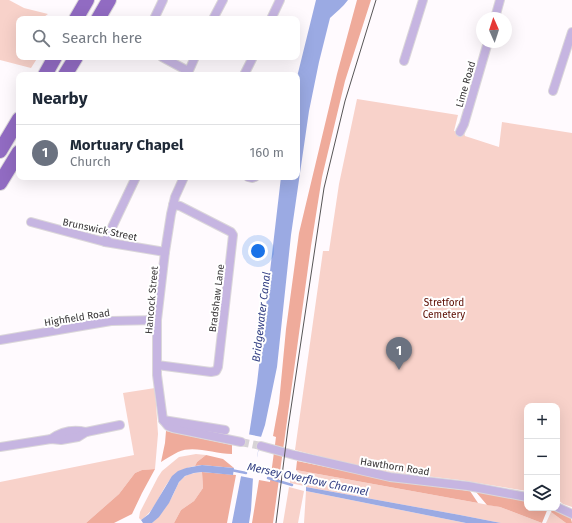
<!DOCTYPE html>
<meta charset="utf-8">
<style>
body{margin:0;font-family:"Fira Sans",sans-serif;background:#f2f2f3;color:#1f2937}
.controls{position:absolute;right:12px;bottom:12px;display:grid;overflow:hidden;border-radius:8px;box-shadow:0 4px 16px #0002}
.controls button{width:36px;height:36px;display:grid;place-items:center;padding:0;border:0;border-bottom:1px solid #e0e1e3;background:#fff;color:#1f2937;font:20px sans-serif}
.compass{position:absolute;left:476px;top:12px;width:36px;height:36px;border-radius:50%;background:#fff;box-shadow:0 4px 16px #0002;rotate:357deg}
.you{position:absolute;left:258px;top:251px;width:14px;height:14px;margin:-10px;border:3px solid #fff;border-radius:50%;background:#1a73e8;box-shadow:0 0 0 6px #1a73e833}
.badge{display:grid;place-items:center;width:26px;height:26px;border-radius:50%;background:#1a73e8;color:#fff;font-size:13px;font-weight:700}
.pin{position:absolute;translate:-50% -33px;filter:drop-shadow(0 1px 2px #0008)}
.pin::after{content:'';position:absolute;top:21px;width:14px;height:12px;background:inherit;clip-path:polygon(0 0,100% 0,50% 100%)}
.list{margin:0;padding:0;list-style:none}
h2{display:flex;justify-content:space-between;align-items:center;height:52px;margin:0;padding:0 16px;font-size:17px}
h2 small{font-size:13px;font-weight:400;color:#747a83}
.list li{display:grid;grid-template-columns:26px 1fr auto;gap:12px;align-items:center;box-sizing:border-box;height:56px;padding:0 16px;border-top:1px solid #e0e1e3}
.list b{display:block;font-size:15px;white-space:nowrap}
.list p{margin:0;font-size:13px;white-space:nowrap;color:#747a83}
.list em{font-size:13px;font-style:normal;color:#747a83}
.icon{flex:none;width:22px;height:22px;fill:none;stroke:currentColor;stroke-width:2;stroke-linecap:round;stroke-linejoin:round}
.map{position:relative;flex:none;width:572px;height:523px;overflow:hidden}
.search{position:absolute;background:#fff;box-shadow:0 4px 16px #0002;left:16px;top:16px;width:284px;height:44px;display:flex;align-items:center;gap:10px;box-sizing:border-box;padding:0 14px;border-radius:8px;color:#747a83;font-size:15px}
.panel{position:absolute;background:#fff;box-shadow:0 4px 16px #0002;left:16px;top:72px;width:284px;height:108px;border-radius:8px}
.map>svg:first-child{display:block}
.green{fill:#f8d2ca}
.forest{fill:#efab9b}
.water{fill:#9baae3}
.pier{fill:#fffafe}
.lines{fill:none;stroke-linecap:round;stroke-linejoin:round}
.stream{stroke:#9baae3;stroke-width:2.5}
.minor-tunnel{stroke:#d7d3d6;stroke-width:8;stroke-dasharray:8 4;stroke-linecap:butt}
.minor-casing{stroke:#dbd7da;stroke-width:10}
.trunk-casing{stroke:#dbd7da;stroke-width:16}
.minor{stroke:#c6b5e1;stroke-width:8}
.trunk{stroke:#916bc2;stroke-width:14}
.tram{stroke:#565455;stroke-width:1}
.labels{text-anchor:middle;stroke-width:4;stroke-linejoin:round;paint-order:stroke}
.street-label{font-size:10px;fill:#383637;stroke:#fff}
.park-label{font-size:10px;fill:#5b0c00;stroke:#fff}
.water-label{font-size:11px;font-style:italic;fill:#344084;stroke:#fff}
</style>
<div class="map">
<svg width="572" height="523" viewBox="0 0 572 523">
<rect width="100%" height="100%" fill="#fffafe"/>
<!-- green -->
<g class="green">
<path d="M 0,0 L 9,0 L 24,8 L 48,14 L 41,19 L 19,19 L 19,57 L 38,57 L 31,68 L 0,60 Z"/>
<path d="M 357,99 L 458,115 L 454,131 L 464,133 L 465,136 L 499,147 L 502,122 L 572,133 L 572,507 L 563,504 L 557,499 L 557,406 L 527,406 L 527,491 L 460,480 L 391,472 L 349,464 L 295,450 L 323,251 L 329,251 L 339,184 Z"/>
<path d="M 155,388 L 158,434 L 155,469 L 142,470 L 135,473 L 119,494 L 86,523 L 0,523 L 0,482 L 134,455 L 123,393 Z"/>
<path d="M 196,454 L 206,455 L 197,462 L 195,466 C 159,473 166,502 141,520 L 139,518 L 140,512 L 158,477 L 162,471 L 179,457 Z"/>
<path d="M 296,470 L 500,507 L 542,523 L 501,523 L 460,515 L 306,487 C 307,479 301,475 296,470 Z"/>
<path d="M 202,472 L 203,488 L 194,501 L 181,510 L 174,523 L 152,523 C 161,515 167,506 173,495 C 175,491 177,485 180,481 C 185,474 194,473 202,472 Z"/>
<path d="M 291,472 L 299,477 L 304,486 L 290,483 Z"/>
<path d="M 289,487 L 304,491 L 298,523 L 283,523 Z"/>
<path d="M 306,491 L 466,523 L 304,523 Z"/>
<path d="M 551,512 L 566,523 L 546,523 Z"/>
</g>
<!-- forest -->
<g class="forest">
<path d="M 357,0 L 371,0 L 345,81 L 322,177 L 311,246 L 273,523 L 252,523 L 259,480 L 270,482 L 276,437 L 273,436 L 279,403 L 286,329 L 299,233 L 337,74 Z"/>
<path d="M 166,431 L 232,445 L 232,454 C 214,454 194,445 178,452 C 172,455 166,459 161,462 L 165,443 Z"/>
<path d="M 206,455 L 223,459 L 234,468 L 202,465 L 195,466 L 197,462 Z"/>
<path d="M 297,461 L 400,482 L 470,491 L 478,503 L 296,470 Z"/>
<path d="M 155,469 L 142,493 L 132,514 L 114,523 L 86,523 L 119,494 L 135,473 L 142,470 Z"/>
<path d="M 202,472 L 236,475 L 227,523 L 174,523 L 181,510 L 194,501 L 203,488 Z"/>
<path d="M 476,492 L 513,497 L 527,501 L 527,508 L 548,508 L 542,523 L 500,507 L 487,505 Z"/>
<path d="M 553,508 L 571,518 L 572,523 L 566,523 L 551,512 Z"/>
</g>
<!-- water -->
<g class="water">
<path d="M 316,0 L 348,0 C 343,7 336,12 330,18 L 319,62 L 309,111 L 291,235 L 277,367 L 265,425 L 261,437 L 253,478 L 251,510 L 249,523 L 232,523 L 249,435 L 257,383 L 281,177 L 297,177 L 297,77 Z"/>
<path d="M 202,465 L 234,468 L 233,475 L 202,472 L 194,473 L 185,476 L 179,482 L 169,503 L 159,517 L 152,523 L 143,523 L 141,520 L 149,514 L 172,476 L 178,471 L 186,468 Z"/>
<path d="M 306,487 L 460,515 L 501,523 L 466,523 L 306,491 Z"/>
</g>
<!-- pier -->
<path class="pier" d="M 247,434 L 262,437 L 258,451 L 255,479 L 240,476 Z"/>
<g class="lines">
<!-- stream -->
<g class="stream">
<path d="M 231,470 L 246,473"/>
<path d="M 268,478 L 292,485"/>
</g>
<!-- minor-tunnel -->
<path class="minor-tunnel" d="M 241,442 L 261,446"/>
<defs>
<g id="minor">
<path d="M 495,18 L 500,0"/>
<path d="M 154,19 L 163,0"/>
<path d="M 213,19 L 223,0"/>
<path d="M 271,19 L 280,0"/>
<path d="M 162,57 L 188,71"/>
<path d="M 404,61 L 423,0"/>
<path d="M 187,75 L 195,57"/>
<path d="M 244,75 L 253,57"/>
<path d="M 553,91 L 572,32"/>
<path d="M 460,132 L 464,124 L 488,42"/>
<path d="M 184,177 L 175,197 L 171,214 L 165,252 L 157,320 L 157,375 L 163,420 L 168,426 L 173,428 L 241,442"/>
<path d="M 248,177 L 252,178 L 255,177"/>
<path d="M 31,222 L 105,242 L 165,252"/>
<path d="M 105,242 L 136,177"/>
<path d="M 0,340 L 111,321 L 157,320"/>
<path d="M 157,365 L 211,372 L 216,371 L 218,367 L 233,235 L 231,232 L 180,206 L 173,205"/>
<path d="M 163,420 L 225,430"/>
<path d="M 51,439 C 62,431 73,429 86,432"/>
<path d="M 261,446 L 294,455 L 390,477 L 468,486 L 527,497"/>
<path d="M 0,447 L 51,439 L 61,440 L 78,437 L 86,432 L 120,425"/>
<path d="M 557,507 L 572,514"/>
</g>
<g id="trunk">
<path d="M 76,19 L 87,0"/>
<path d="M 98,19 L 109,0"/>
<path d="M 45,75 L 55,57"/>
<path d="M 65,75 L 76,57"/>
<path d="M 0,151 L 19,119"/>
<path d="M 0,183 L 19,152"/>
</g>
</defs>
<!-- minor casing -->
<use href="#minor" class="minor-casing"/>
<!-- trunk casing -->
<use href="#trunk" class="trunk-casing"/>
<!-- minor -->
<use href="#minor" class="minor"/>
<!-- trunk -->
<use href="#trunk" class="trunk"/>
<!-- tram -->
<path class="tram" d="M 276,523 L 288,428 L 324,188 L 345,101 L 376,0"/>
</g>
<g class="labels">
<!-- street labels -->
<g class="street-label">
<text transform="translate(465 84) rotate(-74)" y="4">Lime Road</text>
<text transform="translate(100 229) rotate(12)" y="4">Brunswick Street</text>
<text transform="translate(216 298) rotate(-83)" y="4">Bradshaw Lane</text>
<text transform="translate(151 300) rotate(-85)" y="4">Hancock Street</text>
<text transform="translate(77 317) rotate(-9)" y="4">Highfield Road</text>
<text transform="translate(395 466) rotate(9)" y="4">Hawthorn Road</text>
</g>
<!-- park labels -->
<g class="park-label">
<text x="444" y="306">Stretford<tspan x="444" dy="12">Cemetery</tspan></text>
</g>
<!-- water labels -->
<g class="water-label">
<text transform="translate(261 317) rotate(-83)" y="4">Bridgewater Canal</text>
<text transform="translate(308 479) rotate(12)" y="4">Mersey Overflow Channel</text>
</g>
</g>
</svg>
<div class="controls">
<button>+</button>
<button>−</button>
<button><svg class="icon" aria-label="layers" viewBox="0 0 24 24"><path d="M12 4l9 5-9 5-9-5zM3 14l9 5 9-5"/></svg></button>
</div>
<svg class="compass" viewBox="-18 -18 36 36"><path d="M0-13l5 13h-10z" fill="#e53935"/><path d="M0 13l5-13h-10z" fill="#747a83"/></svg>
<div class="you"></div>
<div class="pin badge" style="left:399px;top:370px;background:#6b7280">1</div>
<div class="search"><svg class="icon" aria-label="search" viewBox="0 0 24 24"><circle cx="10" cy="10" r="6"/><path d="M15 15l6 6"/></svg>Search here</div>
<section class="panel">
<h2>Nearby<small></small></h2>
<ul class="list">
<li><span class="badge" style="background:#6b7280">1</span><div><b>Mortuary Chapel</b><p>Church</p></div><em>160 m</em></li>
</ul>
</section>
</div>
